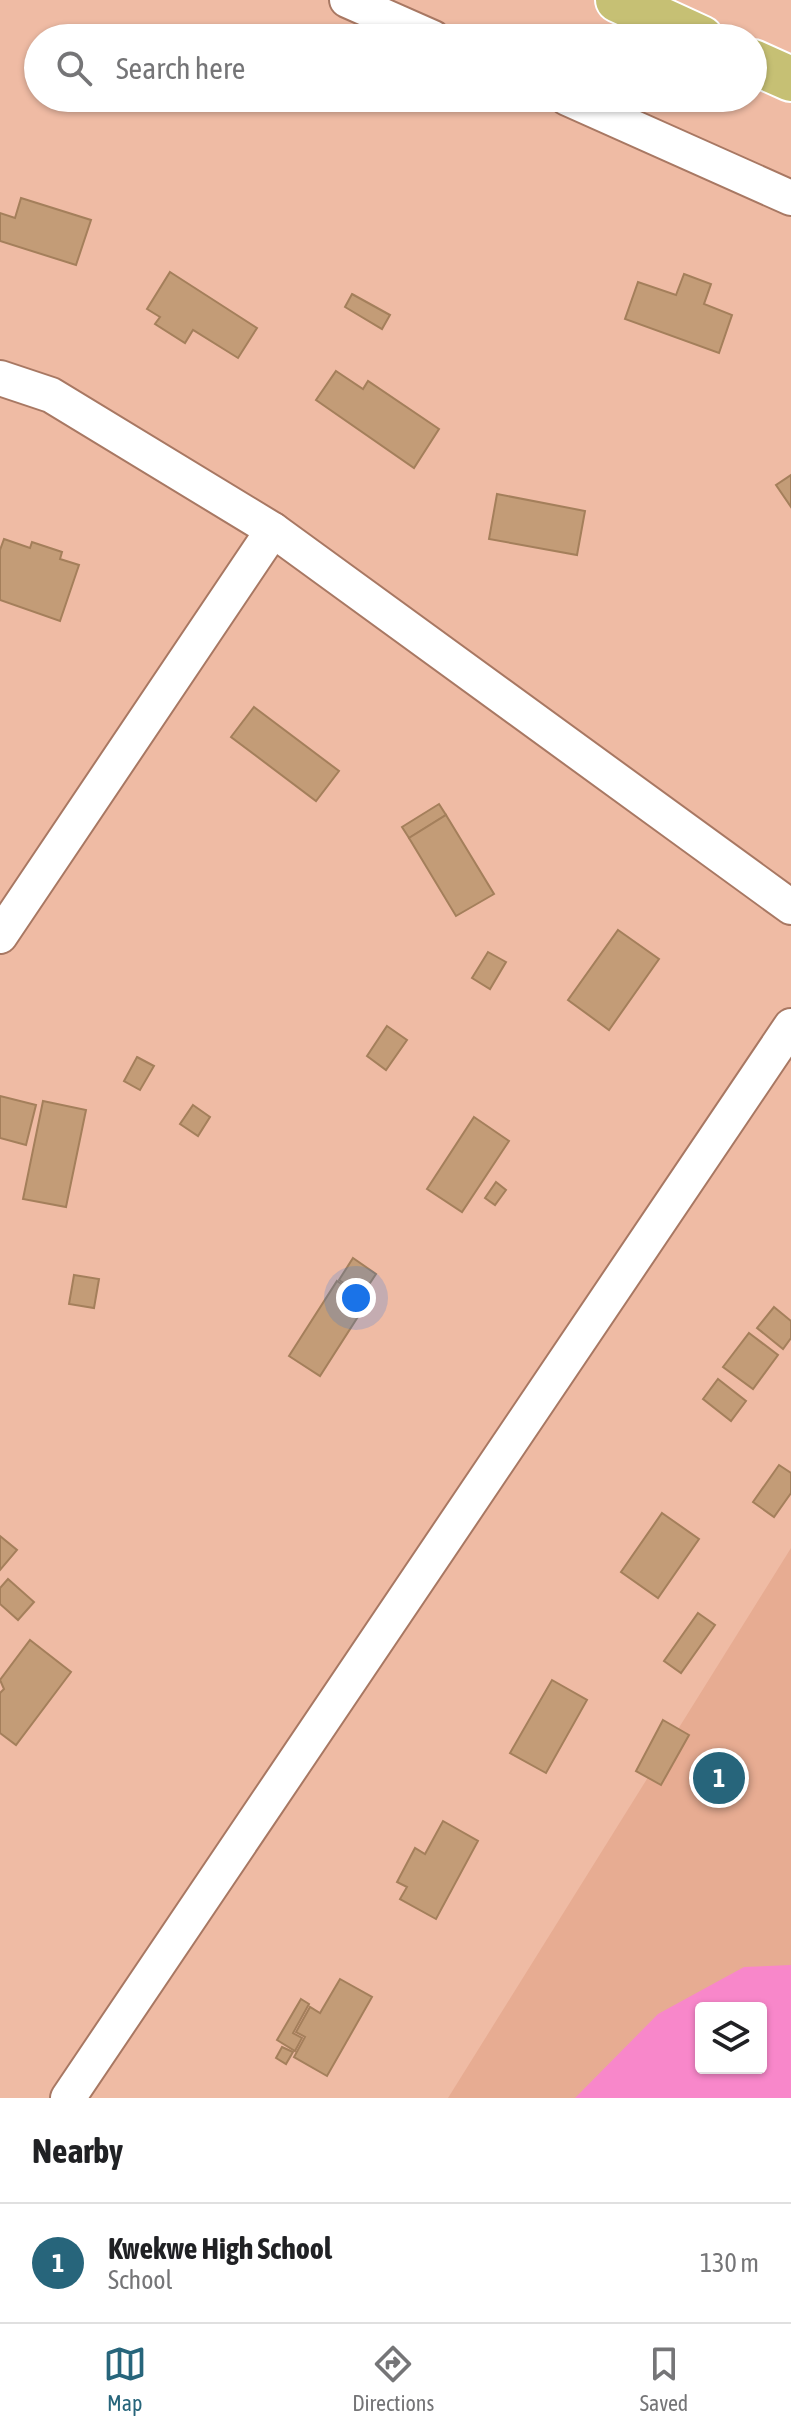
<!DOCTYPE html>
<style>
body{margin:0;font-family:"Asap Condensed",sans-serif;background:#f2f2f2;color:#202124}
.controls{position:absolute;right:24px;bottom:24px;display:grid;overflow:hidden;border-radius:8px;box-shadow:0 2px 6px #0004}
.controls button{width:72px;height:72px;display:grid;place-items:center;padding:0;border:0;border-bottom:2px solid #e0e0e0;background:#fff;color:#202124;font:40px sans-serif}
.you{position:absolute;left:356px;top:1298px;width:28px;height:28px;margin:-20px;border:6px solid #fff;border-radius:50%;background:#1a73e8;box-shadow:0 0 0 12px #1a73e833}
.badge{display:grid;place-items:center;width:52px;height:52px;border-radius:50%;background:#27657b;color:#fff;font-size:26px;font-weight:700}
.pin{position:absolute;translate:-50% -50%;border:4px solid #fff;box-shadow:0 2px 8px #0006}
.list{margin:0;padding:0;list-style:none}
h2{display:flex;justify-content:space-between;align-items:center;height:104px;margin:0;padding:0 32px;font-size:34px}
h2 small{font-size:26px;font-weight:400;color:#757577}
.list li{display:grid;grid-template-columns:52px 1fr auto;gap:24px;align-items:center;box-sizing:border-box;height:120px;padding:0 32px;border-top:2px solid #e0e0e0}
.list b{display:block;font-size:30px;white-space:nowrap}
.list p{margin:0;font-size:26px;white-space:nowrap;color:#757577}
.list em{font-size:26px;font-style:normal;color:#757577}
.icon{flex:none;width:44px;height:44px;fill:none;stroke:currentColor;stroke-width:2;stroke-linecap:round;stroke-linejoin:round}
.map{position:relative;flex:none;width:791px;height:2098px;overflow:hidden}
.search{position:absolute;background:#fff;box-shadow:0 2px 6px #0004;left:24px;right:24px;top:24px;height:88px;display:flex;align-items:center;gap:20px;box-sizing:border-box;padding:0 28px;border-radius:44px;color:#757577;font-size:30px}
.sheet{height:224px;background:#fff}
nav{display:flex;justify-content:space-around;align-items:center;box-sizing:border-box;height:112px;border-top:2px solid #e0e0e0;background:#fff;font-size:22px;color:#757577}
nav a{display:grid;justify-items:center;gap:4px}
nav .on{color:#27657b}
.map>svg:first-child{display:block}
.built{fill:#e7ac92;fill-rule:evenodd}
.green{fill:#f887ca;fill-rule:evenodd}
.building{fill:#c39c77;stroke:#a47f5b;stroke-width:2}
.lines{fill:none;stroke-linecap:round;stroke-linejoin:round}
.minor-casing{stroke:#a87863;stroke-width:38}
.trunk-casing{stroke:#fff;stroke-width:48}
.minor{stroke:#fff;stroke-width:34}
.trunk{stroke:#c6c074;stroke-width:44}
</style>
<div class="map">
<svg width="791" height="2098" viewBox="0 0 791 2098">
<rect width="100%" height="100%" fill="#efbba4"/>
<!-- built -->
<path class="built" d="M 791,1548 L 791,2098 L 448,2098 ZM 701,2008 L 761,2008 L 761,2068 L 701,2068 Z"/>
<!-- green -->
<path class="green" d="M 791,1965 L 791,2098 L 575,2098 L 658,2014 L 744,1967 ZM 701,2008 L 761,2008 L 761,2068 L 701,2068 Z"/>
<!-- building -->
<g class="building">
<path d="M 21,198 L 91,220 L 76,265 L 0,241 L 0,213 L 15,218 Z"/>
<path d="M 170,272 L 257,328 L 238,358 L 193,330 L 185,343 L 155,324 L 160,317 L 147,309 Z"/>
<path d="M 684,274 L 711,284 L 704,304 L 732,315 L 719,353 L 625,319 L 638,282 L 676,295 Z"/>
<path d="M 352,294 L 390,315 L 382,329 L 345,307 Z"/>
<path d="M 336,371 L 363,389 L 368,381 L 439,429 L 414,468 L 316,400 Z"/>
<path d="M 791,475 L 791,507 L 776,485 Z"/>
<path d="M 497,494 L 585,511 L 577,555 L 489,539 Z"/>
<path d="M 4,539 L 30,548 L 32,542 L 62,552 L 60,559 L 79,565 L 60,621 L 0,600 L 0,550 Z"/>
<path d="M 254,707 L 339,771 L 316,801 L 231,737 Z"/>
<path d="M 439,804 L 446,815 L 409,838 L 402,827 Z"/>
<path d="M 446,815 L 494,894 L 456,916 L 409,838 Z"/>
<path d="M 618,930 L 659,959 L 609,1030 L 568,1000 Z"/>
<path d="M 488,952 L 506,962 L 490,989 L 472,978 Z"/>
<path d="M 387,1026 L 407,1040 L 386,1070 L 367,1056 Z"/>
<path d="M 137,1057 L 154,1066 L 140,1090 L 124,1081 Z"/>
<path d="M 0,1096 L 36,1105 L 26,1145 L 0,1138 Z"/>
<path d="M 43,1101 L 86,1110 L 66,1207 L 23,1199 Z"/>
<path d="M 193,1105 L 210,1117 L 198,1136 L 180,1124 Z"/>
<path d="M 474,1117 L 509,1141 L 462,1212 L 427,1189 Z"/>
<path d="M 496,1182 L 506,1190 L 495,1205 L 485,1198 Z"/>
<path d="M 353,1258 L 376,1274 L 362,1295 L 339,1280 Z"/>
<path d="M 74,1275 L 99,1279 L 94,1308 L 69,1304 Z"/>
<path d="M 337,1281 L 368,1301 L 320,1376 L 289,1356 Z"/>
<path d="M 774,1307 L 791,1321 L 791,1338 L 783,1349 L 757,1328 Z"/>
<path d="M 749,1333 L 778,1355 L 753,1389 L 723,1367 Z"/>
<path d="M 718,1379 L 746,1401 L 731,1421 L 703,1399 Z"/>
<path d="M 779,1465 L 791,1473 L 791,1493 L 774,1517 L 753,1502 Z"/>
<path d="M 662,1513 L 699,1539 L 658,1598 L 621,1572 Z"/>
<path d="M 0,1536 L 17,1550 L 0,1570 Z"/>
<path d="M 8,1579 L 34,1602 L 18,1620 L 0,1604 L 0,1588 Z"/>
<path d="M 698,1613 L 715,1625 L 681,1673 L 664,1661 Z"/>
<path d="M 30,1640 L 71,1672 L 16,1745 L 0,1733 L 0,1693 L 4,1689 L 0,1680 Z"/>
<path d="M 552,1680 L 587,1700 L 546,1773 L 510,1753 Z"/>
<path d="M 663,1720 L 689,1735 L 661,1785 L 636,1771 Z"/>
<path d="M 443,1821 L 478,1841 L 436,1919 L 400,1899 L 407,1887 L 397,1882 L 415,1848 L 425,1854 Z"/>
<path d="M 340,1979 L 372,1997 L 327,2076 L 294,2057 L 305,2037 L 296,2032 L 310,2007 L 320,2013 Z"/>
<path d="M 301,1999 L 309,2004 L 293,2033 L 302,2038 L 295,2051 L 277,2040 Z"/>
<path d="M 282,2047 L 293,2052 L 286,2064 L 276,2058 Z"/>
</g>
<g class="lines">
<defs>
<g id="minor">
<path d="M 347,0 L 433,38"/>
<path d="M 567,98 L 791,198"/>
<path d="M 0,378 L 51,395 L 273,530 L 791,907"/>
<path d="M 0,936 L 273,530"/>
<path d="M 68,2098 L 791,1026"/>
</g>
<g id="trunk">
<path d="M 618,0 L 701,38"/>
<path d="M 753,62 L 791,79"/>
</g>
</defs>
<!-- minor casing -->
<use href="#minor" class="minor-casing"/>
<!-- trunk casing -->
<use href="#trunk" class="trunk-casing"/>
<!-- minor -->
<use href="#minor" class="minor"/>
<!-- trunk -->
<use href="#trunk" class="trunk"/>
</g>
</svg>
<div class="controls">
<button><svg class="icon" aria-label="layers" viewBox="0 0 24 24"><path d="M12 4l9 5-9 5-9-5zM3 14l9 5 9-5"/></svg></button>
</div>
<div class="you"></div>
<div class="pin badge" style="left:719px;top:1778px">1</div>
<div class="search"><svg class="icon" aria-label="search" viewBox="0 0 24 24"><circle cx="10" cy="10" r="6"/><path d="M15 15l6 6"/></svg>Search here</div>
</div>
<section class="sheet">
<h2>Nearby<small></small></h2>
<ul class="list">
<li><span class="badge">1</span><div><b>Kwekwe High School</b><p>School</p></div><em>130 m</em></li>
</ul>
</section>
<nav>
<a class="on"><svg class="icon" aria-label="map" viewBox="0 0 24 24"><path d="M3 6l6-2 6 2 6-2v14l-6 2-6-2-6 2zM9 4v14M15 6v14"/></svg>Map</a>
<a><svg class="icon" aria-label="directions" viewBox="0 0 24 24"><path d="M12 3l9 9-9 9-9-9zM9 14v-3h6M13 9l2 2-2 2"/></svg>Directions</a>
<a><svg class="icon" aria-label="saved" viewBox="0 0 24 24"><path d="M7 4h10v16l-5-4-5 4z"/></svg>Saved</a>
</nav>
